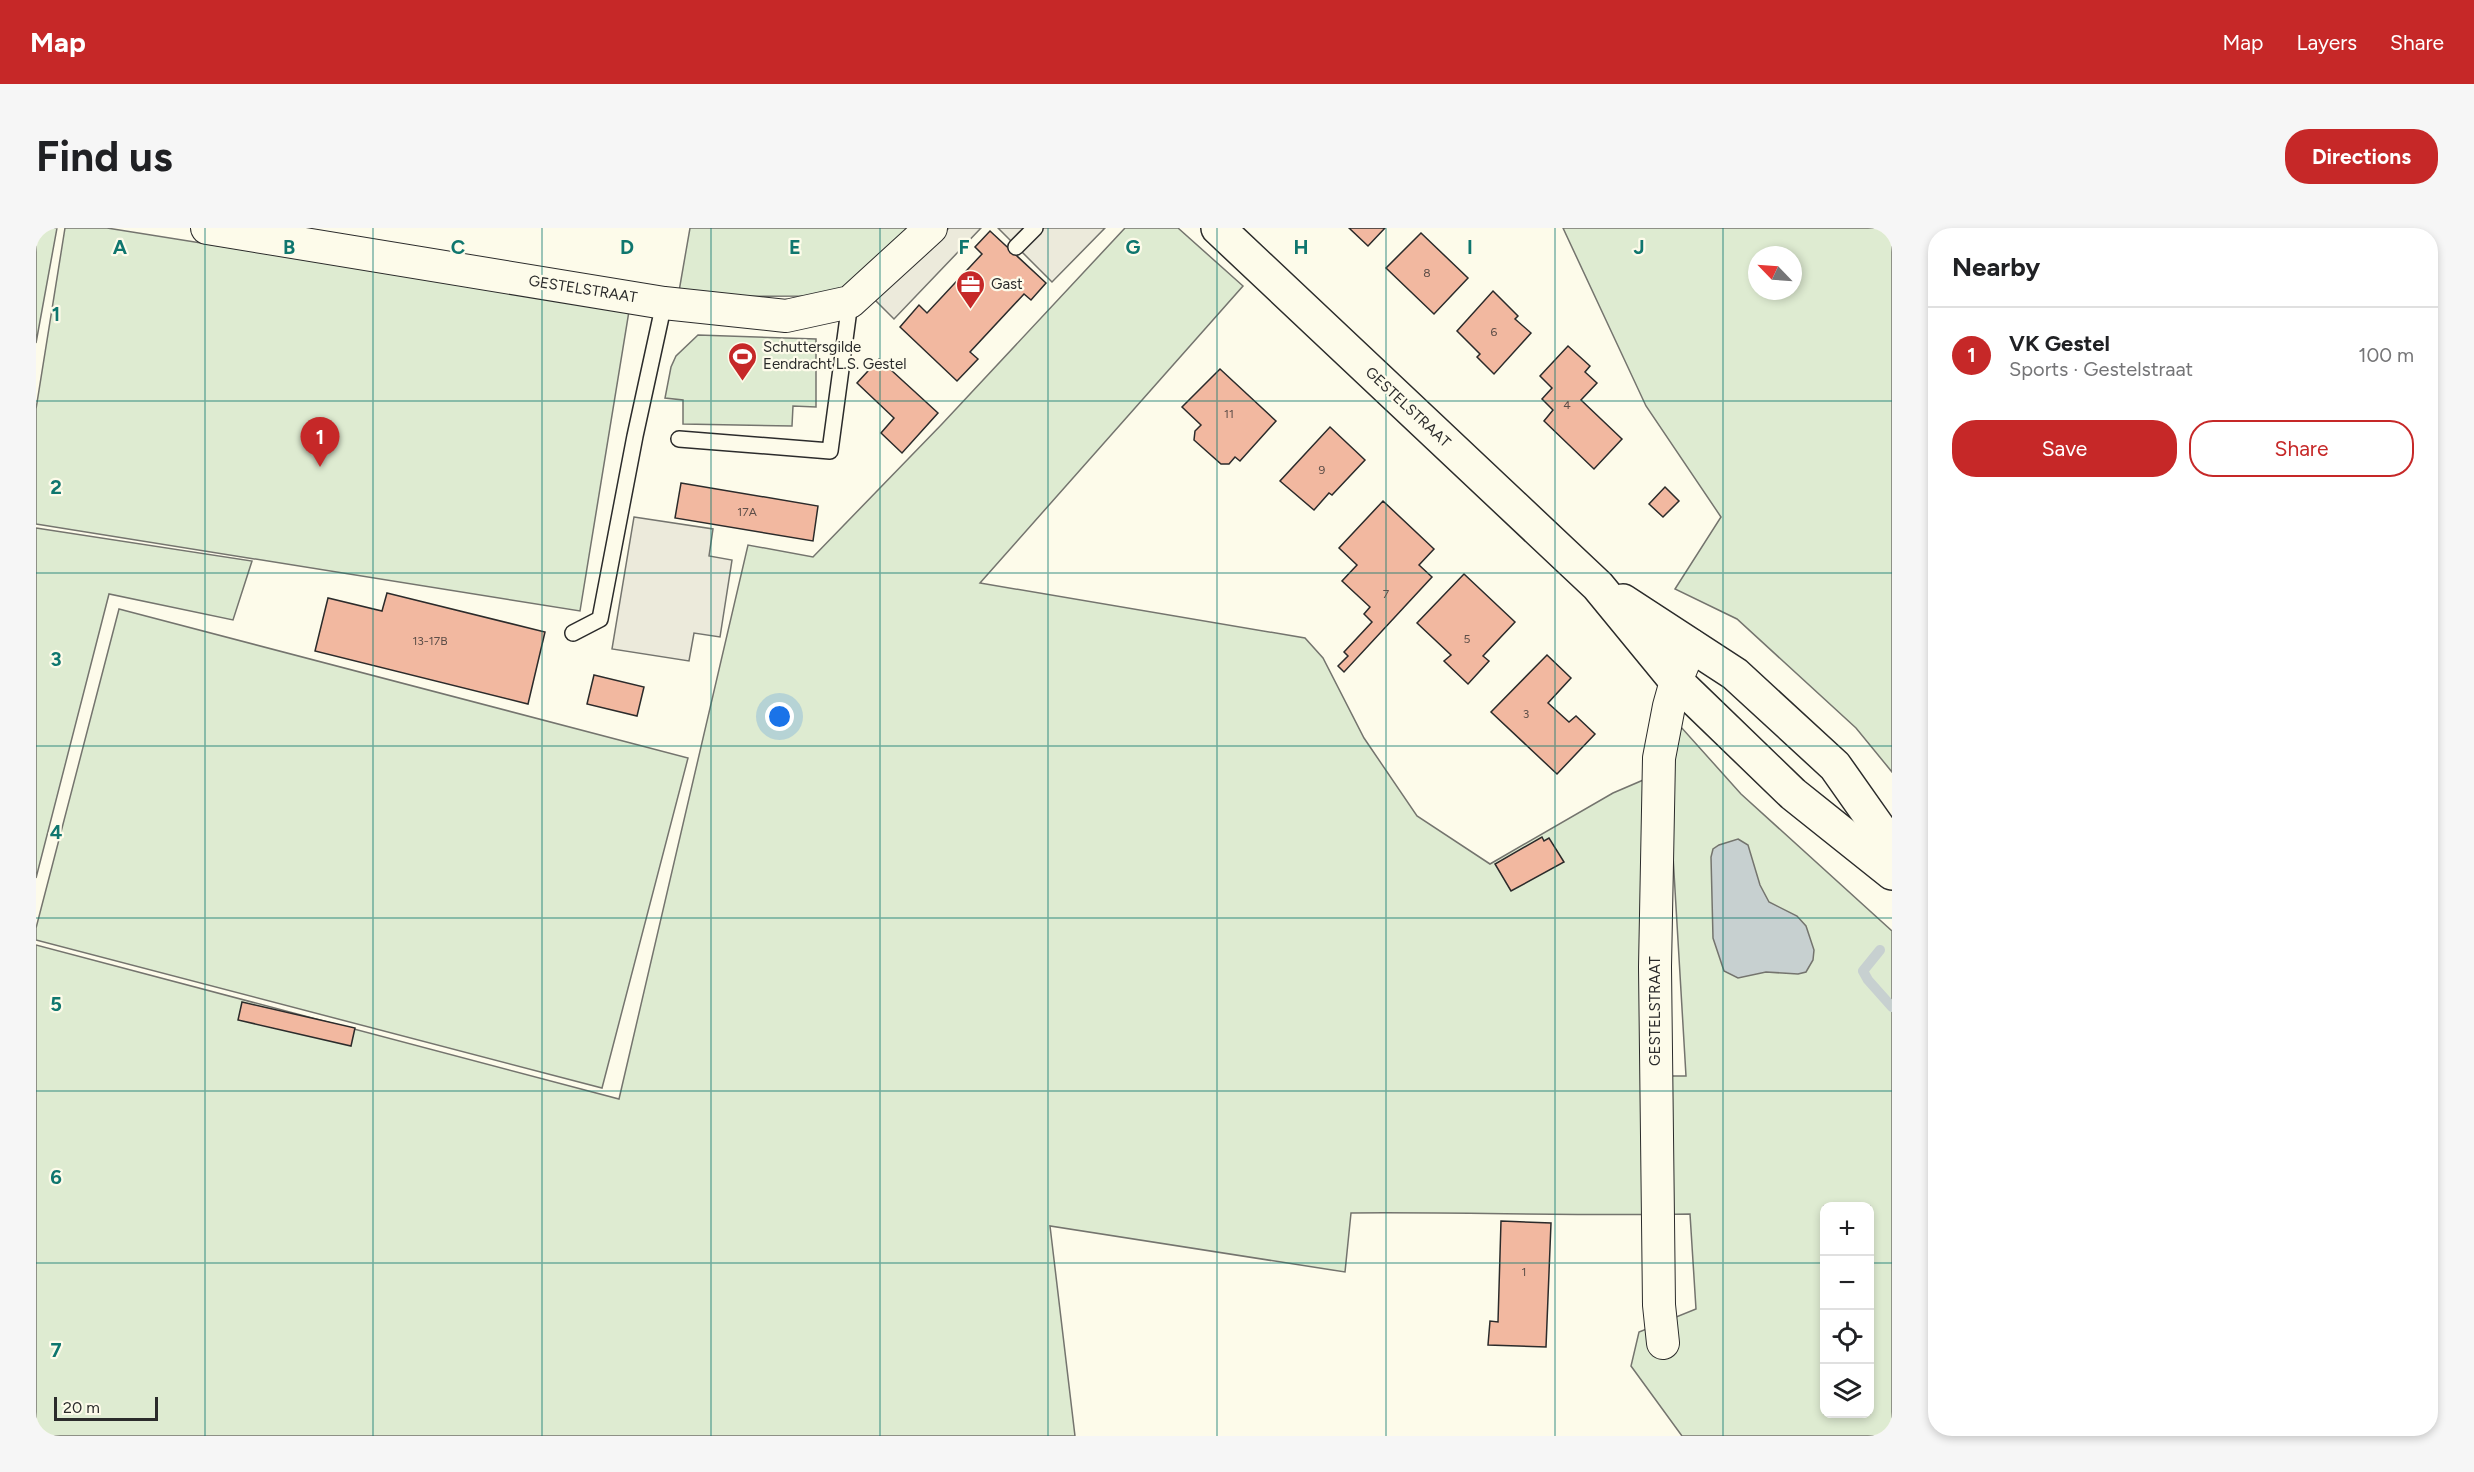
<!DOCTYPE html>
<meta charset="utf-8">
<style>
body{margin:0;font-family:Figtree,sans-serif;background:#f6f6f6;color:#202124}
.controls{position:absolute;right:18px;bottom:18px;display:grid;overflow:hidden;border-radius:12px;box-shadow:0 3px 9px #0003}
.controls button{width:54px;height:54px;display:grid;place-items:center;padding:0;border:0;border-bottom:2px solid #e0e0e0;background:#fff;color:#202124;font:30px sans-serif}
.compass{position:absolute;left:1712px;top:18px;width:54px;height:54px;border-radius:50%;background:#fff;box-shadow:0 3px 9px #0003;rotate:295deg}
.scale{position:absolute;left:18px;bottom:15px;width:104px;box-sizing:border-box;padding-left:6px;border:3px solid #2b2b2b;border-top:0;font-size:16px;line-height:21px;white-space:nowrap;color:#2b2b2b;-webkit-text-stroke:4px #fdfbea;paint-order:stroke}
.you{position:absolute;left:744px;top:489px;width:21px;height:21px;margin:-15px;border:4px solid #fff;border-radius:50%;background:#1a73e8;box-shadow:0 0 0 9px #1a73e833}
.badge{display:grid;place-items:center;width:39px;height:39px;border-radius:50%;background:#c62828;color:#fff;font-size:20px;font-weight:700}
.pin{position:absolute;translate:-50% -50px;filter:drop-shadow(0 2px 3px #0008)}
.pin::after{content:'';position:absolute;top:32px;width:21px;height:18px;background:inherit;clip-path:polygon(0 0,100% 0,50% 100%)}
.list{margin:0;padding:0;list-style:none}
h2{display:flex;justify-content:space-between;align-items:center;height:78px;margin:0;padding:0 24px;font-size:26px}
h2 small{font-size:20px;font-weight:400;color:#757577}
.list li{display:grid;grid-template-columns:39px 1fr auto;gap:18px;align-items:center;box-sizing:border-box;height:96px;padding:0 24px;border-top:2px solid #e0e0e0}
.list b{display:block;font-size:22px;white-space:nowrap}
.list p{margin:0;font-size:20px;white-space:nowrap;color:#757577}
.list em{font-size:20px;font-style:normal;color:#757577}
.actions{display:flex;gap:12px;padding:18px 24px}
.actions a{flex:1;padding:14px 0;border:2px solid #c62828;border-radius:24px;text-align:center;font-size:21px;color:#c62828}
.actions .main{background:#c62828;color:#fff}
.icon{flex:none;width:33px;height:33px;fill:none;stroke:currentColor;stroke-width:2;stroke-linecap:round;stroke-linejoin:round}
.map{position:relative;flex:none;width:1856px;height:1208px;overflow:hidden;border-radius:24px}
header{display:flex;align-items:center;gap:36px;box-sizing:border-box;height:84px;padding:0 30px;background:#c62828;color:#fff}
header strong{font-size:28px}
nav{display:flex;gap:33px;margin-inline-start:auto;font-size:21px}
.intro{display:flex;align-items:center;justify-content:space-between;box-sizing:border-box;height:144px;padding:0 36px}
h1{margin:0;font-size:42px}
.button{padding:15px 27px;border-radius:24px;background:#c62828;color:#fff;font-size:21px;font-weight:700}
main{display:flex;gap:36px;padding:0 36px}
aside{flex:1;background:#fff;border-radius:24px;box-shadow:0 3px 9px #0003}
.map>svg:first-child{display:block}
.green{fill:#deebd1;stroke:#74746e;stroke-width:1.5;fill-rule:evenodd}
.parking{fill:#eceadb;stroke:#74746e;stroke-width:1.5}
.water{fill:#c7d0d0;stroke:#74746e;stroke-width:1.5}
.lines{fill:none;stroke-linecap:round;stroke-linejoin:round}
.stream{stroke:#c7d0d0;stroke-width:10}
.building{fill:#f2b8a0;stroke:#2b2b2b;stroke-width:1.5}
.service-casing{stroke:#2b2b2b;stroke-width:18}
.minor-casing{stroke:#2b2b2b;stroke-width:34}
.secondary-casing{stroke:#2b2b2b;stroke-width:36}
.service{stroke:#fdfbea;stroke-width:15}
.minor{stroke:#fdfbea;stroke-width:32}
.secondary{stroke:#fdfbea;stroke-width:33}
.grid{fill:none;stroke:#0f766e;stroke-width:1.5;stroke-opacity:0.55}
.labels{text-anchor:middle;stroke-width:4.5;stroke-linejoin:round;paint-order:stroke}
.number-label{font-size:12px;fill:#5d4e48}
.poi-label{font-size:15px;fill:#2b2b2b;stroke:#fdfbea;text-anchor:start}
.street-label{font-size:15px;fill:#2b2b2b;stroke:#fdfbea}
.grid-label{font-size:20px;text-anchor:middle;font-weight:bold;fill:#0f766e;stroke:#fdfbea;stroke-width:4.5;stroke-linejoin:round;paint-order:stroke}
</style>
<header>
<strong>Map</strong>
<nav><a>Map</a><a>Layers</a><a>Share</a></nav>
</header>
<div class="intro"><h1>Find us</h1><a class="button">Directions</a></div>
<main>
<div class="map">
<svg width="1856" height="1208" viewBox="0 0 1856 1208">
<rect width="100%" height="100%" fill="#fdfbea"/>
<!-- green -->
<g class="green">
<path d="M 0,0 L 21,0 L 0,115 Z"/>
<path d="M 29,0 L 71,0 L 593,83 L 544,383 L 0,296 L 0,181 Z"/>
<path d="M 654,0 L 877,0 L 806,61 L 774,68 L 642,69 Z"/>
<path d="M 1089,0 L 1142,0 L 1207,58 L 944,355 L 1269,410 L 1287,430 L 1328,510 L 1381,588 L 1454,636 L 1577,565 L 1612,550 L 1617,848 L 1650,848 L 1633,560 L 1645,499 L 1705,566 L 1856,703 L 1856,1208 L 1646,1208 L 1595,1138 L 1603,1104 L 1660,1081 L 1654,986 C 1541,988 1428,984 1315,985 L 1309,1044 L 1014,998 L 1039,1208 L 0,1208 L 0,717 L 583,871 L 712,317 L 777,329 L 906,196 ZM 1788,978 L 1834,978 L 1834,1186 L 1788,1186 Z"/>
<path d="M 1527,0 L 1856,0 L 1856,544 L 1820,500 L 1701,391 L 1639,361 L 1685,289 L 1610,178 ZM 1721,27 L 1757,27 L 1757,63 L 1721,63 Z"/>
<path d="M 662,107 L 780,111 L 780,179 L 757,178 L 756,198 L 647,196 L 647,172 L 629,170 L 635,139 L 640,128 Z"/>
<path d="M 0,300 L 216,333 L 197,392 L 73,366 L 0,650 Z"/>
<path d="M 83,381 L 652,530 L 566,860 L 0,712 L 0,700 Z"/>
</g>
<!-- parking -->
<g class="parking">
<path d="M 913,0 L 945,0 L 858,91 L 838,71 Z"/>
<path d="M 962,0 L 1069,0 L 1016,54 Z"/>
<path d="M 598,289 L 677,301 L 673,328 L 696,332 L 684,409 L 658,405 L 653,433 L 576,421 Z"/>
</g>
<!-- water -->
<path class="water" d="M 1702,611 L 1712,617 L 1724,657 L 1733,674 L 1761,688 L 1770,698 L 1778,722 L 1777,732 L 1770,744 L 1762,746 L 1730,744 L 1702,750 L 1688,743 L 1677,710 L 1675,629 L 1677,621 L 1683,617 Z"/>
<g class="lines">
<!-- stream -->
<path class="stream" d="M 1844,722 L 1827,743 L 1832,752 L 1856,779"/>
</g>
<!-- building -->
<g class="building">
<path d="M 1313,0 L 1349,0 L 1332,18 Z"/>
<path d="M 954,3 L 1010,55 L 995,72 L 988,66 L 934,124 L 942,131 L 921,153 L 864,99 L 883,77 L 891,85 L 946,26 L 939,19 Z"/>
<path d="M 1385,5 L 1432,50 L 1398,86 L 1350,40 Z"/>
<path d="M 1457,63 L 1482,88 L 1479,91 L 1495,105 L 1458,146 L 1441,129 L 1444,126 L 1421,103 Z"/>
<path d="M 1532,118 L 1554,138 L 1549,144 L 1561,155 L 1545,172 L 1586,211 L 1558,241 L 1508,193 L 1517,182 L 1506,171 L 1516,160 L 1504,148 Z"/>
<path d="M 843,131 L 902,185 L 866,225 L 845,205 L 858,190 L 821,155 Z"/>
<path d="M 1184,141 L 1240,193 L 1204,233 L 1199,229 L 1193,236 L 1185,236 L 1158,212 L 1159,203 L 1165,197 L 1146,179 Z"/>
<path d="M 1294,199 L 1329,232 L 1296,267 L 1293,265 L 1278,282 L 1244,253 Z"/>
<path d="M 645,255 L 782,278 L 777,313 L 639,290 Z"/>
<path d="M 1629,259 L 1643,273 L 1627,289 L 1613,276 Z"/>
<path d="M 1347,273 L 1398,321 L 1383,337 L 1396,349 L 1308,444 L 1302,438 L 1312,428 L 1308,424 L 1336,394 L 1328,386 L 1334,379 L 1306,353 L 1321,337 L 1303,320 Z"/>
<path d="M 1428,346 L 1479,394 L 1447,428 L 1453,433 L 1432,456 L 1408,433 L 1415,427 L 1381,395 Z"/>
<path d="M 351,365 L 509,404 L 492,476 L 279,423 L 292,370 L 346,383 Z"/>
<path d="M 1511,427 L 1535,450 L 1512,475 L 1533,494 L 1540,488 L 1559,506 L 1521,546 L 1455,484 Z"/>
<path d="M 558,447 L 608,459 L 601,488 L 551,476 Z"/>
<path d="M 1506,609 L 1508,613 L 1513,610 L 1528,634 L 1475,663 L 1459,636 Z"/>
<path d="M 206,774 L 319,800 L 315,818 L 202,792 Z"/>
<path d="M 1465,993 L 1515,995 L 1510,1119 L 1452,1117 L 1454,1093 L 1462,1094 Z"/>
</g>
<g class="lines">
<defs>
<g id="service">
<path d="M 980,19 L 999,0"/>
<path d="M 643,211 L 794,223 L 814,74"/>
<path d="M 537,405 L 564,391 L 599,208 L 628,75"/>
</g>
<g id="minor">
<path d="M 171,0 L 628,75 L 750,88 L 814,74 L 895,0"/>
<path d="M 1627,1115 L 1623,1077 L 1619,739 L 1623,530 L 1633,478 L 1640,453 L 1655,417"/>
</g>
<g id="secondary">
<path d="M 1182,0 L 1562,358 L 1640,453 L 1757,566 L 1856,645"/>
<path d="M 1587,373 L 1699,446 L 1799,538 L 1856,619"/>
</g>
</defs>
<!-- service casing -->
<use href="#service" class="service-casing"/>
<!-- minor casing -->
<use href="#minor" class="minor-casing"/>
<!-- secondary casing -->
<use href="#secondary" class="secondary-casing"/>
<!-- service -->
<use href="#service" class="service"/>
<!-- minor -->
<use href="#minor" class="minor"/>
<!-- secondary -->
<use href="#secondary" class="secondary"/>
</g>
<!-- grid -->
<path class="grid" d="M 169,0 L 169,1208M 337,0 L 337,1208M 506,0 L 506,1208M 675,0 L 675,1208M 844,0 L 844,1208M 1012,0 L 1012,1208M 1181,0 L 1181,1208M 1350,0 L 1350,1208M 1519,0 L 1519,1208M 1687,0 L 1687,1208M 0,173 L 1856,173M 0,345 L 1856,345M 0,518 L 1856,518M 0,690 L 1856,690M 0,863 L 1856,863M 0,1035 L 1788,1035M 1834,1035 L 1856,1035"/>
<!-- icons -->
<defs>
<symbol id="office-pin" viewBox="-11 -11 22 30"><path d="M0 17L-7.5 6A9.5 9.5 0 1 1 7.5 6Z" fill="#c62828" stroke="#fdfbea"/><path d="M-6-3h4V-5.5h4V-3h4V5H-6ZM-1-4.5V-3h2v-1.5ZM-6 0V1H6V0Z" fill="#fff"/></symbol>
<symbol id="stadium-pin" viewBox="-11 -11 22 30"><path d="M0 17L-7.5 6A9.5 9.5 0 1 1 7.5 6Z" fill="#c62828" stroke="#fdfbea"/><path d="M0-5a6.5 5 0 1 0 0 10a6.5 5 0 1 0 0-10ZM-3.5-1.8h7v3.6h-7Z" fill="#fff"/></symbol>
</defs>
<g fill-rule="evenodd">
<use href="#office-pin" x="918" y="40" width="33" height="45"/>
<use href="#stadium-pin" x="690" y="112" width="33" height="45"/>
</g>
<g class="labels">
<!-- number labels -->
<g class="number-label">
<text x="1391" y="49">8</text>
<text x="1458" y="108">6</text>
<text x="1531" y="181">4</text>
<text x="1193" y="190">11</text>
<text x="1286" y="246">9</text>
<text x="711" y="288">17A</text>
<text x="1350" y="370">7</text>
<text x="1431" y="415">5</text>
<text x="394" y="417">13-17B</text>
<text x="1490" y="490">3</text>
<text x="1488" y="1048">1</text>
</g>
<!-- poi labels -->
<g class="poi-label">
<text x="955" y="61">Gast</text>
<text x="727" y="124">Schuttersgilde<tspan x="727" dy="17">Eendracht L.S. Gestel</tspan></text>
</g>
<!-- street labels -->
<g class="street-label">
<text transform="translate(547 61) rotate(9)" y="5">GESTELSTRAAT</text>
<text transform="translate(1372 179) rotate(43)" y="5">GESTELSTRAAT</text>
<text transform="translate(1619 783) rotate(-90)" y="5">GESTELSTRAAT</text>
</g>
</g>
<g class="grid-label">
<text x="84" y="26">A</text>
<text x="253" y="26">B</text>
<text x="422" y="26">C</text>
<text x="591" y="26">D</text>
<text x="759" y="26">E</text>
<text x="928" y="26">F</text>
<text x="1097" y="26">G</text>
<text x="1265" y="26">H</text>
<text x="1434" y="26">I</text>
<text x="1603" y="26">J</text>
<text x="20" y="93">1</text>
<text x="20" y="266">2</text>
<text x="20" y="438">3</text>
<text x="20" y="611">4</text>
<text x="20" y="783">5</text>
<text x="20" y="956">6</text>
<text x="20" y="1129">7</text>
</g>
</svg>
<div class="controls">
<button>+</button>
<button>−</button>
<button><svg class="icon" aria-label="locate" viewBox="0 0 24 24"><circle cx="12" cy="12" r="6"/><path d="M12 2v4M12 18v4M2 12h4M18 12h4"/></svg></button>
<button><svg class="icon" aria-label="layers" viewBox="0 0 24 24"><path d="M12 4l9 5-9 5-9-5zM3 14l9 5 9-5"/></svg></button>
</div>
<svg class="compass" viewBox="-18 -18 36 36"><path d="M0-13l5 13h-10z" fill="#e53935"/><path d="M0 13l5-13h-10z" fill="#757577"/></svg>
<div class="scale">20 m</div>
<div class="you"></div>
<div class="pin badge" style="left:284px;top:239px">1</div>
</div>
<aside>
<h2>Nearby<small></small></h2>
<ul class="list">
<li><span class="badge">1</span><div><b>VK Gestel</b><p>Sports · Gestelstraat</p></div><em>100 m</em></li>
</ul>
<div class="actions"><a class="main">Save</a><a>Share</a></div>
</aside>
</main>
